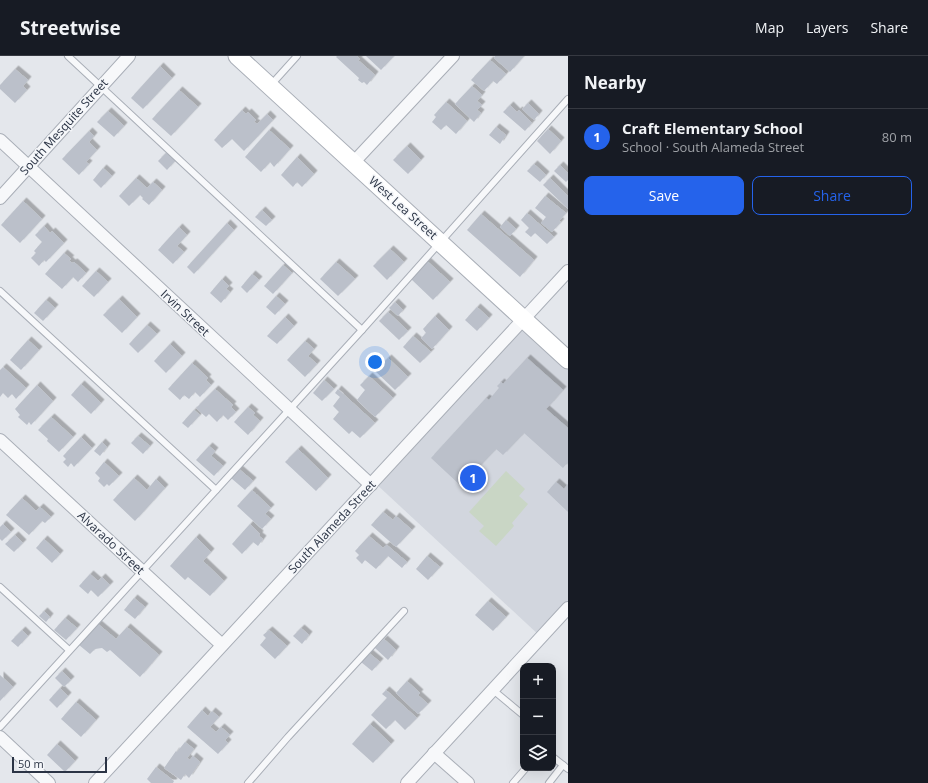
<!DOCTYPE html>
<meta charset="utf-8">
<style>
body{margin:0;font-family:"Open Sans",sans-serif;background:#20242c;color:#f1f3f6}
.controls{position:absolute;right:12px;bottom:12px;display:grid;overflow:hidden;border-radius:8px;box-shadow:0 4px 16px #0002}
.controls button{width:36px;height:36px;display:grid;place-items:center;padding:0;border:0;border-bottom:1px solid #363941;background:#171b24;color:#f1f3f6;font:20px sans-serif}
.scale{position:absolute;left:12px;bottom:10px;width:95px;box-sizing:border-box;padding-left:4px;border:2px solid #2b3445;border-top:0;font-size:11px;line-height:14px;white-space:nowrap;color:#2b3445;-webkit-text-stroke:3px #f4f6f9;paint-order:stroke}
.you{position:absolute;left:375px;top:306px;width:14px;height:14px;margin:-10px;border:3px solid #fff;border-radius:50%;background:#1a73e8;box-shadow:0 0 0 6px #1a73e833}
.badge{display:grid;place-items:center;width:26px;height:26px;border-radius:50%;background:#2563eb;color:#fff;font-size:13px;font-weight:700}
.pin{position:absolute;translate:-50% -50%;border:2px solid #fff;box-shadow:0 1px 4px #0006}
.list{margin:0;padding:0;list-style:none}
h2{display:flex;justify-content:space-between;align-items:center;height:52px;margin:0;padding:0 16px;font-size:17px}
h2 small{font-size:13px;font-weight:400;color:#9ea1a6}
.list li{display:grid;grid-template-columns:26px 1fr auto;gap:12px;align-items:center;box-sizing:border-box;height:56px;padding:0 16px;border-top:1px solid #363941}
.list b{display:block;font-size:15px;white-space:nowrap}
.list p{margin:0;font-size:13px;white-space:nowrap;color:#9ea1a6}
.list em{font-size:13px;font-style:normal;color:#9ea1a6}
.actions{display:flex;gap:8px;padding:12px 16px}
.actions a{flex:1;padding:9px 0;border:1px solid #2563eb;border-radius:8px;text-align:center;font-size:14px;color:#2563eb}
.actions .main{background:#2563eb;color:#fff}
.icon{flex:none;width:22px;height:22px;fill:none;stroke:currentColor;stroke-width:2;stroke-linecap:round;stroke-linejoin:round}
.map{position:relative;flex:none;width:568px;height:727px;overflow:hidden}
header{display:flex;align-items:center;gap:24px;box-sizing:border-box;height:56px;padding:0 20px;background:#171b24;border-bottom:1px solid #363941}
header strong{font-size:19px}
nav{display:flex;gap:22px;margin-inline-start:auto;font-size:14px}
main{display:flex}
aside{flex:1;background:#171b24}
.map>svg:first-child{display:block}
.built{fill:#d2d6de}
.green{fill:#c9d6c5}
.building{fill:#bbc0ca;filter:url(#shadow)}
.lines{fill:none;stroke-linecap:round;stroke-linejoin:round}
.service-casing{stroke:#a9aeb7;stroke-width:8}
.minor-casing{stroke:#a9aeb7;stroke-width:14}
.secondary-casing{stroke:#a9aeb7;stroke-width:19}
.service{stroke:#f7f8fa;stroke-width:6}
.minor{stroke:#f7f8fa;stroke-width:12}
.secondary{stroke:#fff;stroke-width:17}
.labels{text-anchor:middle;stroke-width:3;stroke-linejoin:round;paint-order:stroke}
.street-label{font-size:12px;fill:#2b3445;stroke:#f4f6f9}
</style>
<header>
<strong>Streetwise</strong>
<nav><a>Map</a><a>Layers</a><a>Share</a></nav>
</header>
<main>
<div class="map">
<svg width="568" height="727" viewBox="0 0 568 727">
<defs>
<filter id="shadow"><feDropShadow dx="3.5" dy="-3.5" stdDeviation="0" flood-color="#0004"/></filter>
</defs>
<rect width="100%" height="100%" fill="#e4e7ec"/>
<!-- built -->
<path class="built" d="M 524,263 L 568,304 L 568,552 L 541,581 L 374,426 Z"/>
<!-- green -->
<path class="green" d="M 506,415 L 525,433 L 519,440 L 528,448 L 512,467 L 514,470 L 496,490 L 479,475 L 484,470 L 469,456 Z"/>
<!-- building -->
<g class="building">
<path d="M 337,0 L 357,0 L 360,3 L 358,4 L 375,19 L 367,29 L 364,26 L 362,27 L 358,24 L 359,22 L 336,1 Z"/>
<path d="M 366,0 L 394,0 L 381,14 Z"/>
<path d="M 495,0 L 524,0 L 510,16 L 494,2 Z"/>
<path d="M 490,4 L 506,18 L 497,28 L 493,25 L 484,35 L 471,24 Z"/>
<path d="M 160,10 L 172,22 L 143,53 L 131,42 Z"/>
<path d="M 15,13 L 28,24 L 23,30 L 27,34 L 15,47 L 0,33 L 0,29 Z"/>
<path d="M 472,30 L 482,39 L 477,45 L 482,49 L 477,54 L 481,57 L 474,66 L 455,48 Z"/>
<path d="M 179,34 L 198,51 L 171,80 L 152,63 Z"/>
<path d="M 446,46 L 467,65 L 456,78 L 446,69 L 441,74 L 432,66 L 436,61 L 434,59 Z"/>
<path d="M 528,47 L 539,58 L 534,64 L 522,53 Z"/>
<path d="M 510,49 L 517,56 L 519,54 L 532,67 L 525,75 L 503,56 Z"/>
<path d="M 242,54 L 246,58 L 248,56 L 256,64 L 254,66 L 257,68 L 267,58 L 273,64 L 244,95 L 232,83 L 222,92 L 214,84 Z"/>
<path d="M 108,55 L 124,70 L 114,81 L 97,66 Z"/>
<path d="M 496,71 L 506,79 L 500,88 L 489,79 Z"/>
<path d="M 548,73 L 561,85 L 550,98 L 537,85 Z"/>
<path d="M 269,74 L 290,93 L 274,111 L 270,106 L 261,116 L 245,101 Z"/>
<path d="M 89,75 L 94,80 L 89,86 L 97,94 L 86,106 L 89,108 L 79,119 L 62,103 Z"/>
<path d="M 407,90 L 421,104 L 408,118 L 393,104 Z"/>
<path d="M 166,97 L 175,105 L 167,114 L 158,105 Z"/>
<path d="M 297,101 L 314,118 L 302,131 L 297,126 L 293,131 L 281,119 Z"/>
<path d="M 534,108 L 546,119 L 540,126 L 527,115 Z"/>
<path d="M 560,109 L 568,117 L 568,124 L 566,126 L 554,115 Z"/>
<path d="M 103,112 L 112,120 L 101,132 L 93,124 Z"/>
<path d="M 136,122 L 147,132 L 153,126 L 162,134 L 149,149 L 142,143 L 143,142 L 140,139 L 129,150 L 119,140 Z"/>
<path d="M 550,122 L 568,140 L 568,153 L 543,129 Z"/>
<path d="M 545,140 L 566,157 L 559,165 L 561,166 L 552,176 L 541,167 L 546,161 L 535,152 Z"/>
<path d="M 23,145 L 42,163 L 20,187 L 1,169 Z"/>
<path d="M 262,154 L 272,164 L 266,170 L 255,161 Z"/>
<path d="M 527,157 L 554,181 L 547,188 L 535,177 L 531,181 L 525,176 L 529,172 L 521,164 Z"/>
<path d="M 481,158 L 534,204 L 520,221 L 467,174 Z"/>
<path d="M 506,164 L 516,173 L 510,180 L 500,171 Z"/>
<path d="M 227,167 L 234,174 L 194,218 L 187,211 Z"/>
<path d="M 44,170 L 50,177 L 52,175 L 64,187 L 46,206 L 44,204 L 39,210 L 31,202 L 36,197 L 34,195 L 42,186 L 35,179 Z"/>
<path d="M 179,171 L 187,179 L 177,190 L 184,196 L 173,208 L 158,194 Z"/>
<path d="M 390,193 L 404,206 L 387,224 L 373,210 Z"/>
<path d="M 64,197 L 71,203 L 69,204 L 72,207 L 74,206 L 86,217 L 78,226 L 73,221 L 62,233 L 45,218 Z"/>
<path d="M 427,205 L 450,226 L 433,244 L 411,223 Z"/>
<path d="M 336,206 L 355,223 L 338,240 L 320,223 Z"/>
<path d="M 283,209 L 292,217 L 273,238 L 264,230 Z"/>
<path d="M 96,215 L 108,226 L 94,241 L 82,230 Z"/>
<path d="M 252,218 L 259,224 L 247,237 L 241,231 Z"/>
<path d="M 222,223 L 229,230 L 226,233 L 230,236 L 221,247 L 210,237 Z"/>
<path d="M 276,240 L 285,248 L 275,259 L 266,251 Z"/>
<path d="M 119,243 L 137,261 L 122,277 L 103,259 Z"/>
<path d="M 46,244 L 55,252 L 43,265 L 34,257 Z"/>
<path d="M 395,246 L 403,254 L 398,260 L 389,252 Z"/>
<path d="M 477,251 L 489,262 L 477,275 L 465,264 Z"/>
<path d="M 388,256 L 408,275 L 399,284 L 379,265 Z"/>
<path d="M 435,260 L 449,274 L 432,293 L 421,282 L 426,277 L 423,273 Z"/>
<path d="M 285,261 L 294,270 L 277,288 L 267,280 Z"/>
<path d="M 147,269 L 157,278 L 138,297 L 129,288 Z"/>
<path d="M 413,280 L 431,296 L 420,307 L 403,291 Z"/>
<path d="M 28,284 L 39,294 L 21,314 L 10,304 Z"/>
<path d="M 305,285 L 314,293 L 308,300 L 317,308 L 305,321 L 287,304 Z"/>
<path d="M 170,288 L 182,300 L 166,317 L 154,305 Z"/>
<path d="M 388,302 L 408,321 L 395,334 L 375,315 Z"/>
<path d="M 527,302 L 563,334 L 546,353 L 568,372 L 568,406 L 563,412 L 524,377 L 503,399 L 496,393 L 461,430 L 431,402 L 486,342 L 489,344 L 499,332 L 497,330 L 501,326 L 503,328 Z"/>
<path d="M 192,307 L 208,322 L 206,324 L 211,329 L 200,341 L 195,336 L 189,343 L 184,339 L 180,344 L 168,333 Z"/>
<path d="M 3,311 L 26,332 L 16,343 L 12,338 L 8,342 L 3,337 L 0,341 L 0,314 Z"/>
<path d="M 369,320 L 393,342 L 375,361 L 357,344 L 365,334 L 360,329 Z"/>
<path d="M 324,324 L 334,333 L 322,345 L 313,337 Z"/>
<path d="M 81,328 L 101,347 L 91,358 L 71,339 Z"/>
<path d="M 37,329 L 53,345 L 31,369 L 29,366 L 27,369 L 18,361 L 20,359 L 15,353 Z"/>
<path d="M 215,333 L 233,349 L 231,351 L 236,356 L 228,364 L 223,359 L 217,366 L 209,358 L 206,361 L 196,352 Z"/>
<path d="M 338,333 L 375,367 L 360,382 L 352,375 L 349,378 L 333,363 L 339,356 L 333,350 L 340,341 L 335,337 Z"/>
<path d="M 248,351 L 255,357 L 253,359 L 260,365 L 248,379 L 234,366 Z"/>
<path d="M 194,354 L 200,359 L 188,372 L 182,367 Z"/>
<path d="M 51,361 L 73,381 L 59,396 L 47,385 L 48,383 L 38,374 Z"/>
<path d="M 138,380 L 150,390 L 143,398 L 131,387 Z"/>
<path d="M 81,381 L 92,392 L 74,411 L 71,407 L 68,411 L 63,406 L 66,403 L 63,400 Z"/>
<path d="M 102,386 L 107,391 L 100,400 L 94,395 Z"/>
<path d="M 209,390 L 215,395 L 211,400 L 223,410 L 214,420 L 196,404 Z"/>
<path d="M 298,393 L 328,422 L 316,435 L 285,406 Z"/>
<path d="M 104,406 L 119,420 L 109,430 L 107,428 L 104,431 L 98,425 L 100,422 L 95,417 Z"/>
<path d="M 239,413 L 253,425 L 245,434 L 231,422 Z"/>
<path d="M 134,422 L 147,434 L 156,423 L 165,432 L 135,465 L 113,444 Z"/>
<path d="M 556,426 L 564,433 L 568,428 L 568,456 L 547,436 Z"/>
<path d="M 252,434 L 271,452 L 265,458 L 271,463 L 262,473 L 237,450 Z"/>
<path d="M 22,442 L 36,455 L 40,451 L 51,461 L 45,467 L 42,465 L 29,479 L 6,459 Z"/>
<path d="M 383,456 L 393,464 L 396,460 L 412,474 L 396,491 L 371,469 Z"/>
<path d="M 3,468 L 11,476 L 2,485 L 0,483 L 0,471 Z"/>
<path d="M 250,468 L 260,478 L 259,480 L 263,483 L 258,490 L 253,486 L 242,498 L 232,488 Z"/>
<path d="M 15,479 L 23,487 L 14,496 L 5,488 Z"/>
<path d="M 369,480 L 383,492 L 387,489 L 407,506 L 402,512 L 388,500 L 376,513 L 365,504 L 362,508 L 356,502 L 359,499 L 355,495 Z"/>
<path d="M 196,481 L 211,496 L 203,505 L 224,525 L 210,540 L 188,521 L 185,524 L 170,510 Z"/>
<path d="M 44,483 L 60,498 L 52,507 L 36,492 Z"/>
<path d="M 427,500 L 440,511 L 428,524 L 416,513 Z"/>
<path d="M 90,518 L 98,525 L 102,521 L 110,529 L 98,541 L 91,534 L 88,538 L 79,530 Z"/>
<path d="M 134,542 L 145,551 L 135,563 L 124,554 Z"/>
<path d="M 488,545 L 506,561 L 493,575 L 475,559 Z"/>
<path d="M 44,555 L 50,561 L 46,566 L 39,560 Z"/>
<path d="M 65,562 L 77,572 L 66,584 L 54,574 Z"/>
<path d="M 98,568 L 116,583 L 127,571 L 159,599 L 140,621 L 110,594 L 107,596 L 102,592 L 95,593 L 90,598 L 79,589 Z"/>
<path d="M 301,572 L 309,579 L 302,588 L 293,580 Z"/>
<path d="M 22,574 L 28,580 L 18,591 L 11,585 Z"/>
<path d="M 269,574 L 287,590 L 275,603 L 260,589 L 266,582 L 263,579 Z"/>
<path d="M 384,583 L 396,594 L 388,604 L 375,592 Z"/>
<path d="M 369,597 L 380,606 L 372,615 L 361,606 Z"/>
<path d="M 62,615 L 71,624 L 64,631 L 55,622 Z"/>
<path d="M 0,619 L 13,631 L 0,645 Z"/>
<path d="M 407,625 L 420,637 L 418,639 L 428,648 L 418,658 L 396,637 Z"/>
<path d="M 60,632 L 68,640 L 57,652 L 49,644 Z"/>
<path d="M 386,634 L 417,662 L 405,674 L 395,664 L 386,673 L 371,659 L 387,642 L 382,638 Z"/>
<path d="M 76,646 L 96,664 L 81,681 L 61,663 Z"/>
<path d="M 202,654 L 208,660 L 212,655 L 219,661 L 210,671 L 216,676 L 221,671 L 230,679 L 225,684 L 228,687 L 218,698 L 187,671 Z"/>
<path d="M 370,668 L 391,688 L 373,707 L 352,688 Z"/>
<path d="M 185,686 L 194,693 L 187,702 L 190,704 L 193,700 L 200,706 L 189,722 L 185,718 L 181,724 L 164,712 L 176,695 L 177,696 Z"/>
<path d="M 57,688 L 75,705 L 65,716 L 47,699 Z"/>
<path d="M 156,711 L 174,725 L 173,727 L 151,727 L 147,723 Z"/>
</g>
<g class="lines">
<defs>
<g id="service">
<path d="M 68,0 L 362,274"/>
<path d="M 270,30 L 297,0"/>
<path d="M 0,235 L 216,434"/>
<path d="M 0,531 L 69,594"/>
<path d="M 493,634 L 523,659"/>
<path d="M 0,671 L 362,274 L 568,43"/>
<path d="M 553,701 L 568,713"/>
<path d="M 248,727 L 288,681 L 404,555"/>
<path d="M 513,727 L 526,712"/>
<path d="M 549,727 L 563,709"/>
</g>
<g id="minor">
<path d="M 0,84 L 371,429"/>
<path d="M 353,107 L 453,0"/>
<path d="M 0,142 L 129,0"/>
<path d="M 0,384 L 222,589"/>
<path d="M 0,681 L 49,727"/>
<path d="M 434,697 L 468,727"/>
<path d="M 95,727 L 568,215"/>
<path d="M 407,727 L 568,552"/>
</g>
<path id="secondary" d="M 237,0 L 568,304"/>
</defs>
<!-- service casing -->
<use href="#service" class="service-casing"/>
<!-- minor casing -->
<use href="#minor" class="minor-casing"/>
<!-- secondary casing -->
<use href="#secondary" class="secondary-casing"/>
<!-- service -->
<use href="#service" class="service"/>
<!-- minor -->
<use href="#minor" class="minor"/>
<!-- secondary -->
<use href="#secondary" class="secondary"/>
</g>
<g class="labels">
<!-- street labels -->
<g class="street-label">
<text transform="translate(64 71) rotate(-48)" y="4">South Mesquite Street</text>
<text transform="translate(403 152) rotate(42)" y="4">West Lea Street</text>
<text transform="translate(185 257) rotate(43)" y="4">Irvin Street</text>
<text transform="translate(332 471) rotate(-47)" y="4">South Alameda Street</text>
<text transform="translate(111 487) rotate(43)" y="4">Alvarado Street</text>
</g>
</g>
</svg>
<div class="controls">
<button>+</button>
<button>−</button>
<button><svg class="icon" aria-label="layers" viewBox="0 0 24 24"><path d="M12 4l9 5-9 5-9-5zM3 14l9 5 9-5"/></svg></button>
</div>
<div class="scale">50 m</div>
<div class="you"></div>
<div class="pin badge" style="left:473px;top:422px">1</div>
</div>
<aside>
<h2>Nearby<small></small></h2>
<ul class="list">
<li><span class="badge">1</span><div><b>Craft Elementary School</b><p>School · South Alameda Street</p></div><em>80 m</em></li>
</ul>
<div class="actions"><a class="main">Save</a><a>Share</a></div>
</aside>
</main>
